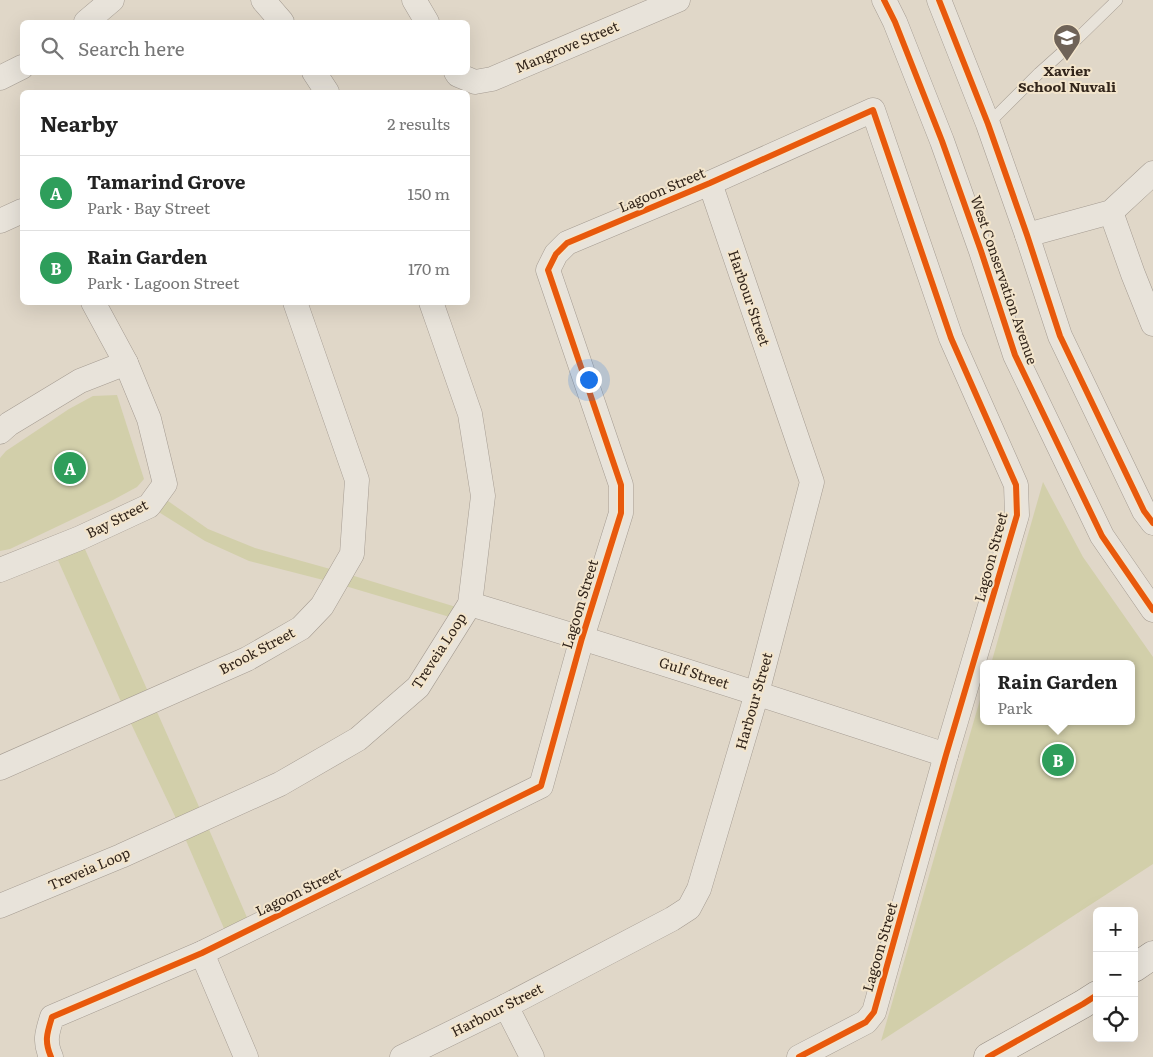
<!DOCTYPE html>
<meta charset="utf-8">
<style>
body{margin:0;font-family:Literata,serif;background:#f2f2f2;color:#222}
.controls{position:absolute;right:15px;bottom:15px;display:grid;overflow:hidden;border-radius:8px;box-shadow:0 5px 20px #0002}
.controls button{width:45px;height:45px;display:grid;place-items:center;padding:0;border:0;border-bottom:1px solid #e0e0e0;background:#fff;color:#222;font:25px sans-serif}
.you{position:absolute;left:588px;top:379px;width:18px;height:18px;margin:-12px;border:4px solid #fff;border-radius:50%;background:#1a73e8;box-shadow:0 0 0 8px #1a73e833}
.badge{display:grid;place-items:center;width:32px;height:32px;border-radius:50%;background:#db2777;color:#fff;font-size:16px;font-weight:700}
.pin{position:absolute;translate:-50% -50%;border:2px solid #fff;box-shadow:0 1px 5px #0006}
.popup{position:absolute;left:980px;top:660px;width:155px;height:65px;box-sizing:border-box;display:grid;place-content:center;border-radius:8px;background:#fff;filter:drop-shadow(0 1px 4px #0005);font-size:16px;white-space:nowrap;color:#767676}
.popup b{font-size:19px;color:#222}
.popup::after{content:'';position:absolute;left:50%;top:100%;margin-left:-10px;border:10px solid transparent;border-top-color:#fff}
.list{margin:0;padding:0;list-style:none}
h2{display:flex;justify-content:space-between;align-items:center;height:65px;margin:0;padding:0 20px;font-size:21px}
h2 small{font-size:16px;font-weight:400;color:#767676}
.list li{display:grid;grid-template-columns:32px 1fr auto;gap:15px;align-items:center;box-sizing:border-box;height:75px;padding:0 20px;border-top:1px solid #e0e0e0}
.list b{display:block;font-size:19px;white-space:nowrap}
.list p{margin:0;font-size:16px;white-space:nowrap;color:#767676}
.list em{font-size:16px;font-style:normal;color:#767676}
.icon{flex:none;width:28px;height:28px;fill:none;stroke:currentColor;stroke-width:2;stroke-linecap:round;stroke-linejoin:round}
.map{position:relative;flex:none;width:1153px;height:1057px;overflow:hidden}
.search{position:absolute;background:#fff;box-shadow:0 5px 20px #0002;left:20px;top:20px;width:450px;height:55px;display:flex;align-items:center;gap:12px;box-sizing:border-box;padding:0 18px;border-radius:8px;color:#767676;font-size:19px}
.panel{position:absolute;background:#fff;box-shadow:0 5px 20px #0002;left:20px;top:90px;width:450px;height:215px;border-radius:8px}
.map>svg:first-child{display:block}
.green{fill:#d2cfaa}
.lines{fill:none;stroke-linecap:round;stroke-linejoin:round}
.lane-casing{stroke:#a59c92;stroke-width:12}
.street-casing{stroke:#a59c92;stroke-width:25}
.secondary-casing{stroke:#958c82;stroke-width:29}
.lane{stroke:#e8e3da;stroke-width:11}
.street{stroke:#e8e3da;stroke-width:24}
.secondary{stroke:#e8e3da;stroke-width:28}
.cycleway-casing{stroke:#f3e5cc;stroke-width:9}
.cycleway{stroke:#e8590c;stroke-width:6}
.labels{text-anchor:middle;stroke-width:4;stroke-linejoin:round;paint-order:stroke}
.street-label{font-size:14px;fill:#32251b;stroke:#f3e5cc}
.poi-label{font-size:14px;font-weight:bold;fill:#32251b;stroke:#f3e5cc}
</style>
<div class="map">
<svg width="1153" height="1057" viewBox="0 0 1153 1057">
<rect width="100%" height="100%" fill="#e0d7c8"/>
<!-- green -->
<g class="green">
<path d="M 117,395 L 144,479 L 137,487 L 113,500 L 10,549 L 0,551 L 0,458 L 6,451 L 69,409 L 93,396 Z"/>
<path d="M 1043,482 L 1083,557 L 1153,657 L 1153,864 L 881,1041 L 984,686 L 984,721 L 1132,721 L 1132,664 L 991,664 Z"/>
<path d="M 158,494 L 208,529 L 255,548 L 341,572 L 466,610 L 460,620 L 335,583 L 249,561 L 205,541 L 149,506 Z"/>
<path d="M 80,538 L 204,818 L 252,929 L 229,940 L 181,829 L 126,713 L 53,549 Z"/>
</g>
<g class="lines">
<defs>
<path id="lane" d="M 988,124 L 1039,73 L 1077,39 L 1117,0"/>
<g id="street">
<path d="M 263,0 L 282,22"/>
<path d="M 414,0 L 427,22"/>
<path d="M 884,0 L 895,22 L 942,141 L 981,251 L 1015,355 L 1102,536 L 1153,610"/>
<path d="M 939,0 L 988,124 L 1027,235 L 1060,336 L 1144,511 L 1153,523"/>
<path d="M 86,22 L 112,0"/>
<path d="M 314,72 L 327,92"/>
<path d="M 456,72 L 458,75 L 475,82 L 492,79 L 678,0"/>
<path d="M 0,78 L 22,67"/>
<path d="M 1111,212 L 1133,274 L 1153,324"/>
<path d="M 0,221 L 22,211"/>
<path d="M 1027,235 L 1111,212 L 1153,173"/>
<path d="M 0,432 L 9,424 L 80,381 L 126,363"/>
<path d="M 0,570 L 80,538 L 149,506 L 165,484 L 149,419 L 126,363 L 93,302"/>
<path d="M 470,604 C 630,652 788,703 946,755"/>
<path d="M 0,768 L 247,659 L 301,628 L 322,606 L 352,554 L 357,480 L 295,302"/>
<path d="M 0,906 L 121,856 L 280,784 L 358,739 L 418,687 L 470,604 L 483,496 L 470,414 L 438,322 L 431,302"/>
<path d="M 202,953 L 246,1057"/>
<path d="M 506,1006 L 532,1057"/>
<path d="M 51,1057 C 44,1041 47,1033 52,1017 L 202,953 L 541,786 L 582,638 L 621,513 L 621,485 L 548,270 L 556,254 L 567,243 L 710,183 L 873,110 L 951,338 L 1016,485 L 1017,515 L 946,755 L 874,1012 L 866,1022 L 799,1057"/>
<path d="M 402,1057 L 506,1006 L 672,919 L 689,908 L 699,889 L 757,693 L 812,482 L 710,183"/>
</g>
<g id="secondary">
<path d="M 1134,968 L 1153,955"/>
<path d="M 988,1057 L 1083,1004 L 1097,995"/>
</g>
</defs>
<!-- lane casing -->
<use href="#lane" class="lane-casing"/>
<!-- street casing -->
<use href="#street" class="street-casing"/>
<!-- secondary casing -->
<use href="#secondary" class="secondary-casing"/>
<!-- lane -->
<use href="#lane" class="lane"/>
<!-- street -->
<use href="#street" class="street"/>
<!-- secondary -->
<use href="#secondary" class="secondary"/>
<defs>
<g id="cycleway">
<path d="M 884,0 L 895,22 L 942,141 L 981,251 L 1015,355 L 1102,536 L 1153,610"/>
<path d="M 939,0 L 988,124 L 1027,235 L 1060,336 L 1144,511 L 1153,523"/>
<path d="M 51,1057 C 44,1041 47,1033 52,1017 L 202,953 L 541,786 L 582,638 L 621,513 L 621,485 L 548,270 L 556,254 L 567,243 L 710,183 L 873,110 L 951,338 L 1016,485 L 1017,515 L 946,755 L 874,1012 L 866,1022 L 799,1057"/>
<path d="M 988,1057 L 1083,1004 L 1097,995"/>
</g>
</defs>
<!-- cycleway casing -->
<use href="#cycleway" class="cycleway-casing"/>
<!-- cycleway -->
<use href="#cycleway" class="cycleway"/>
</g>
<!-- icons -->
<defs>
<symbol id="school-pin" viewBox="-11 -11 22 30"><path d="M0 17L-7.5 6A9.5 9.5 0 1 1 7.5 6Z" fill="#6f6358" stroke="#f3e5cc"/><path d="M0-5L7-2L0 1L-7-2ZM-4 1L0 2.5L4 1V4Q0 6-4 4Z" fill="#fff"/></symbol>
</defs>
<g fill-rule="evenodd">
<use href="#school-pin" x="1051" y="22" width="32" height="43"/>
</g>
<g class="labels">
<!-- street labels -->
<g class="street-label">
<text transform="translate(567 47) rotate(-23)" y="5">Mangrove Street</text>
<text transform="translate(662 190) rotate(-23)" y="5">Lagoon Street</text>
<text transform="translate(1004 280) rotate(71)" y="5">West Conservation Avenue</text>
<text transform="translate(749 298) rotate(71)" y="5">Harbour Street</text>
<text transform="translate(117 519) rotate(-27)" y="5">Bay Street</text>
<text transform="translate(991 557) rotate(-75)" y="5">Lagoon Street</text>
<text transform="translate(580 604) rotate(-73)" y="5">Lagoon Street</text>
<text transform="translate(257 651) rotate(-28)" y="5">Brook Street</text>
<text transform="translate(439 651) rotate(-57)" y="5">Treveia Loop</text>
<text transform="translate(694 673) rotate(18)" y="5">Gulf Street</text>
<text transform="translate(754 701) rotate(-74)" y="5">Harbour Street</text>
<text transform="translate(89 869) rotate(-23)" y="5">Treveia Loop</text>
<text transform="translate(298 892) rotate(-26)" y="5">Lagoon Street</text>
<text transform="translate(880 947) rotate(-74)" y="5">Lagoon Street</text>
<text transform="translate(497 1010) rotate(-27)" y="5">Harbour Street</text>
</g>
<!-- poi labels -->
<g class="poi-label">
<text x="1067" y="76">Xavier<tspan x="1067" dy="16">School Nuvali</tspan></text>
</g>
</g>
</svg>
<div class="controls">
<button>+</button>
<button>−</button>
<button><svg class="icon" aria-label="locate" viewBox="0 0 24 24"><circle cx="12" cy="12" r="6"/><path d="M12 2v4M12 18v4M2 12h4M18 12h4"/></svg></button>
</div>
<div class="you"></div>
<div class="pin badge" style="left:70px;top:468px;background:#2e9e5b">A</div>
<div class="pin badge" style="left:1058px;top:760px;background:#2e9e5b">B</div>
<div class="popup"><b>Rain Garden</b>Park</div>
<div class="search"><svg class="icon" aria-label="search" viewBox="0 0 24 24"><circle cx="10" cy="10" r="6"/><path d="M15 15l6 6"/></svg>Search here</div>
<section class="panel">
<h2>Nearby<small>2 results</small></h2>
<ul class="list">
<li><span class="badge" style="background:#2e9e5b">A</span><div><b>Tamarind Grove</b><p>Park · Bay Street</p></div><em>150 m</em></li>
<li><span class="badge" style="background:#2e9e5b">B</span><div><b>Rain Garden</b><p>Park · Lagoon Street</p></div><em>170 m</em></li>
</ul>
</section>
</div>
